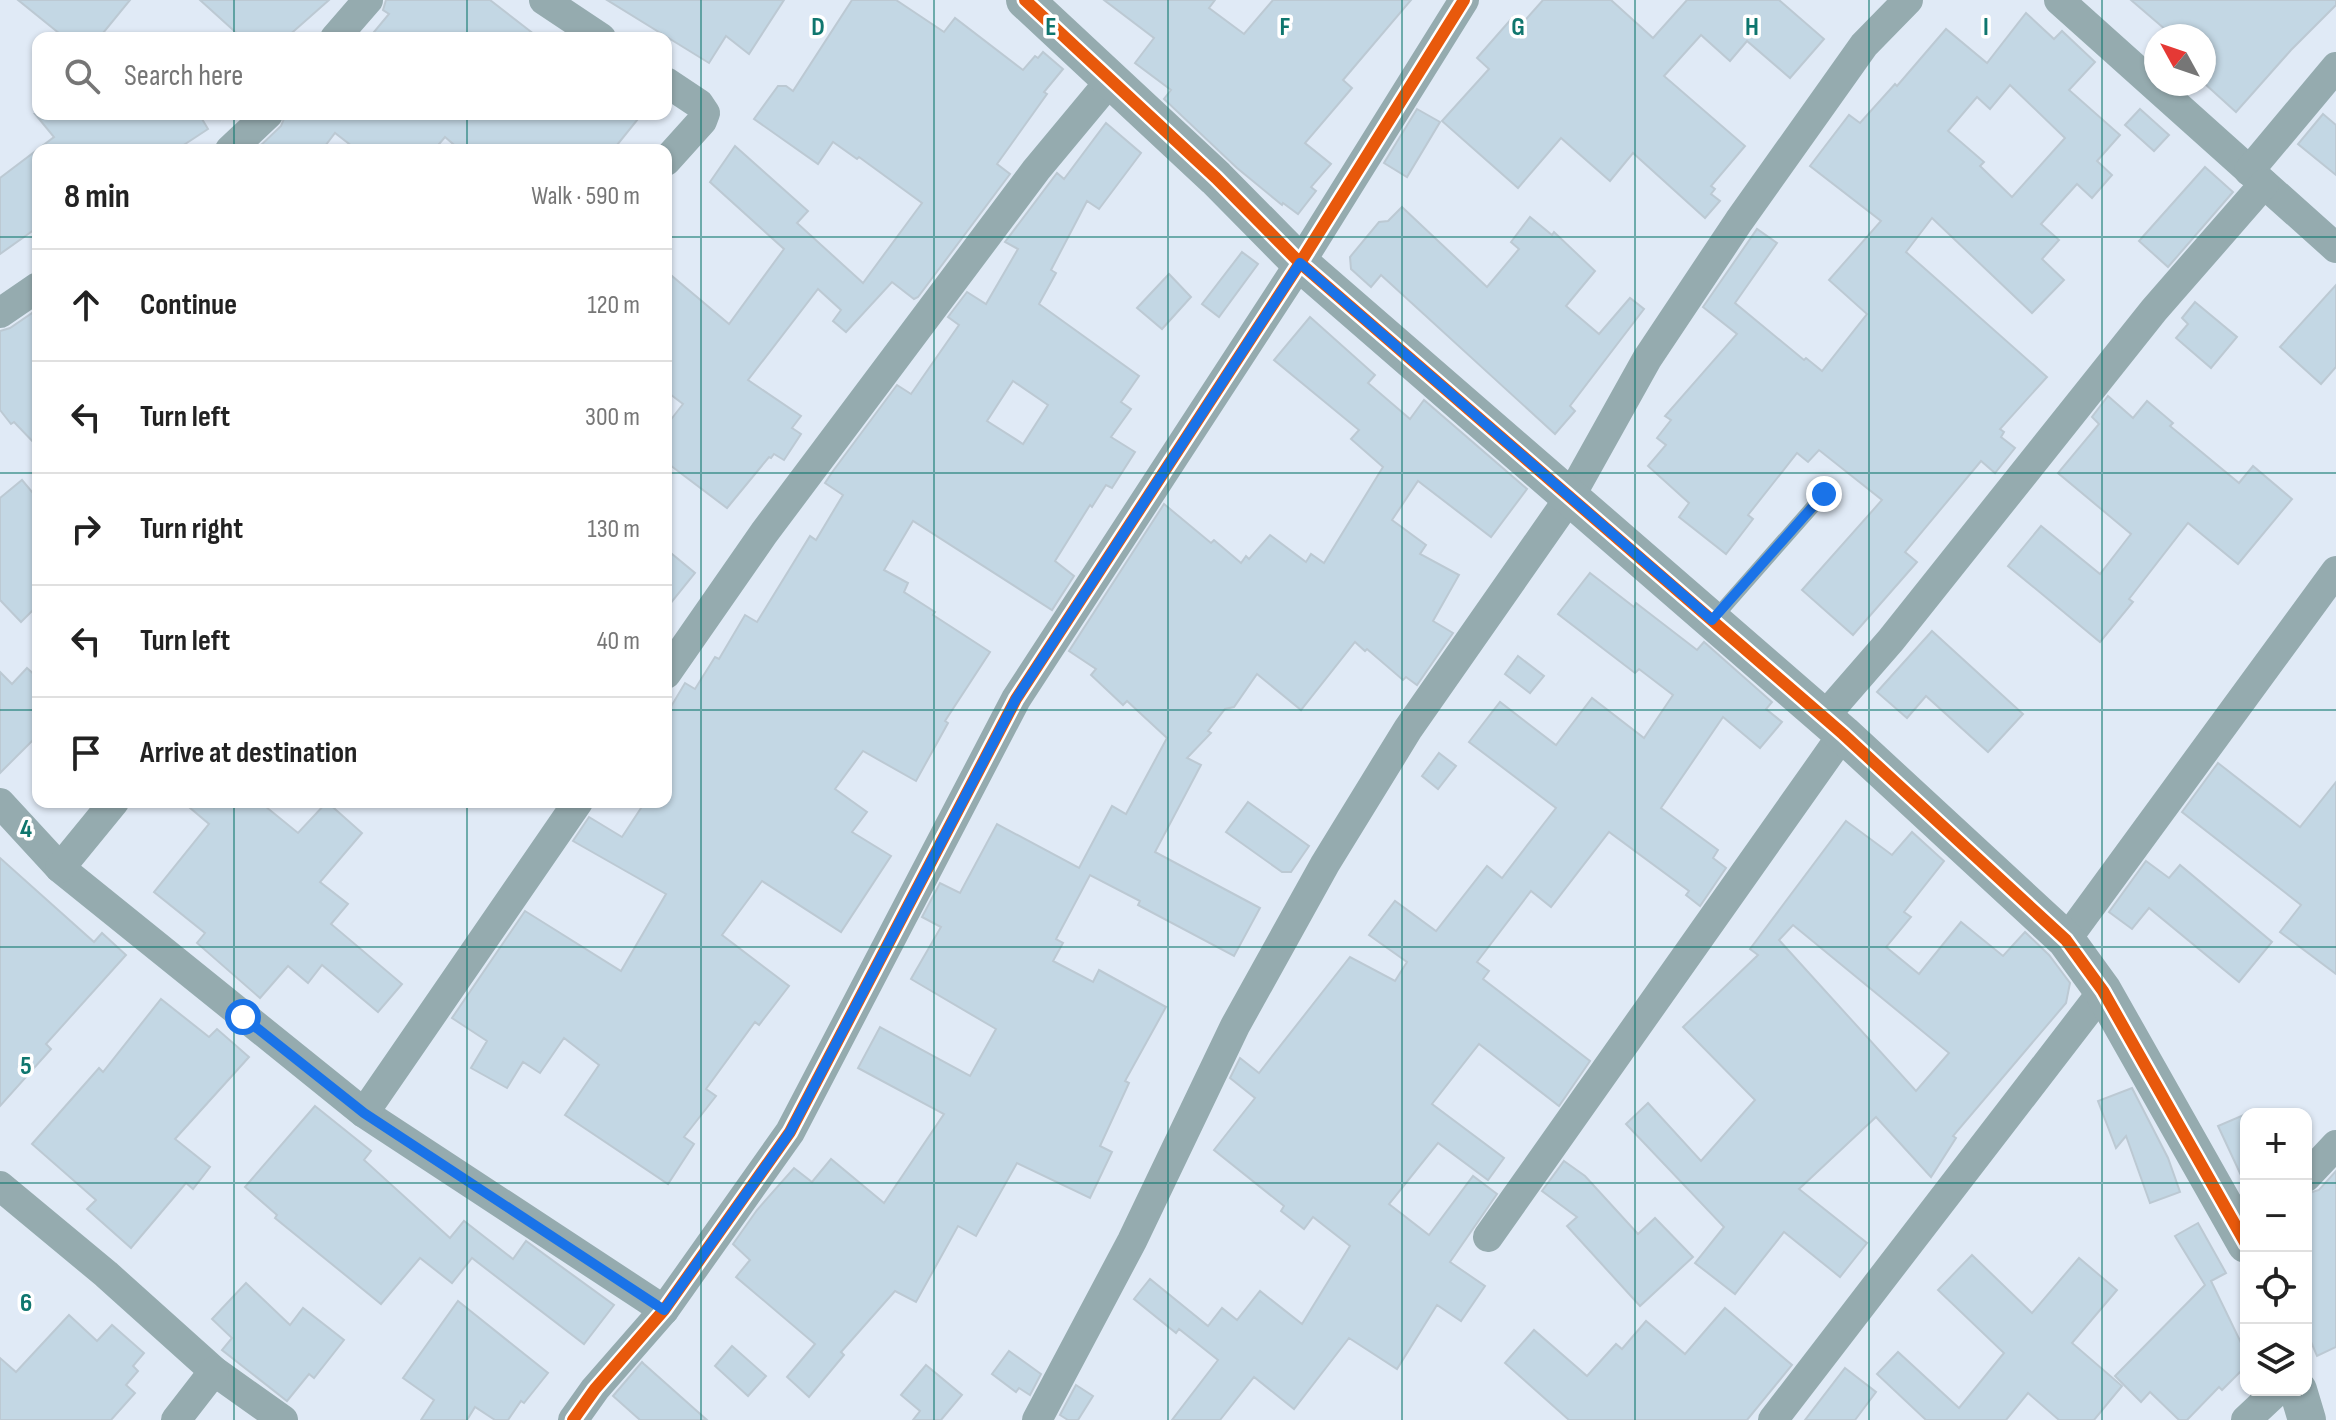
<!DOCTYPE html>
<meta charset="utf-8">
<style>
body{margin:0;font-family:"Sofia Sans Condensed",sans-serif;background:#f6f6f6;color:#222}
.controls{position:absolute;right:24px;bottom:24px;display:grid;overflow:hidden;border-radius:16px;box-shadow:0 2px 6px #0004}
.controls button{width:72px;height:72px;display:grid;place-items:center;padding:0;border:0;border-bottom:2px solid #e0e0e0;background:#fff;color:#222;font:40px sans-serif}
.compass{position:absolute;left:2144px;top:24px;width:72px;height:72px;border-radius:50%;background:#fff;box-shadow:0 2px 6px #0004;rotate:310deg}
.stop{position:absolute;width:24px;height:24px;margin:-18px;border:6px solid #1a73e8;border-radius:50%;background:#fff}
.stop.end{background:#1a73e8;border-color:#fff;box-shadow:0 2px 8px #0008}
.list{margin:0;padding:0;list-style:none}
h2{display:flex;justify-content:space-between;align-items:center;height:104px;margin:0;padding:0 32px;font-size:34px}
h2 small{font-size:26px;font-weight:400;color:#767676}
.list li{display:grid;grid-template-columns:52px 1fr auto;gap:24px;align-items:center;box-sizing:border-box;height:112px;padding:0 32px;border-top:2px solid #e0e0e0}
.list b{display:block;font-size:30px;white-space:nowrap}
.list em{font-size:26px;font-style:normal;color:#767676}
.icon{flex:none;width:44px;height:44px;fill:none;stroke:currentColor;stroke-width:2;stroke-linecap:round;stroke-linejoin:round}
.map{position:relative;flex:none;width:2336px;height:1420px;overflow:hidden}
.search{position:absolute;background:#fff;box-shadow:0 2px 6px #0004;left:32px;top:32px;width:640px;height:88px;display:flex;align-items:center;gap:20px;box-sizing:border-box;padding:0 28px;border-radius:16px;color:#767676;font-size:30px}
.panel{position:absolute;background:#fff;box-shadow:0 2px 6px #0004;left:32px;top:144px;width:640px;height:664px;border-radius:16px}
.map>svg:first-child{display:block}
.building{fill:#c3d7e4;stroke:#bcc9d3;stroke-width:2;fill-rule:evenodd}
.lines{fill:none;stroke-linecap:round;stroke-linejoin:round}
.service{stroke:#95abaf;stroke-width:14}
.minor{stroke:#95abaf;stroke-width:30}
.tertiary{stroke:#95abaf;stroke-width:38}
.cycleway-casing{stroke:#fff;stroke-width:17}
.cycleway{stroke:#e8590c;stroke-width:12}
.route{stroke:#1a73e8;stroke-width:10}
.grid{fill:none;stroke:#0f766e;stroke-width:2;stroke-opacity:0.55}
.grid-label{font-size:26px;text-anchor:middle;font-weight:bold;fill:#0f766e;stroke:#fff;stroke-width:7;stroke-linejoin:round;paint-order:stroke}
</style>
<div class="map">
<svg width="2336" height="1420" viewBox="0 0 2336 1420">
<rect width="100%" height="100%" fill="#e0eaf6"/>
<!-- building -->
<g class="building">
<path d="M 18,0 L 130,0 L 99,38 L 65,38 Z"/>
<path d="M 200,0 L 329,0 L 286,38 L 242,38 Z"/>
<path d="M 386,0 L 490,0 L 539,38 L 369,38 L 389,14 L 383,10 Z"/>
<path d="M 607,0 L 784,0 L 749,54 L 726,36 L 709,63 Z"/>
<path d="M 852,0 L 896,0 L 944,32 L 955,18 L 1023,70 L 1035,56 L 1038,58 L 1043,52 L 1063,69 L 1044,92 L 1047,94 L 997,164 L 1010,174 L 918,297 L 914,299 L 892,282 L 846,332 L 833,321 L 841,310 L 818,289 L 748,380 L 801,416 L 792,428 L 801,434 L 784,460 L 774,454 L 771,458 L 769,457 L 727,508 L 666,462 L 666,426 L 683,404 L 666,391 L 666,271 L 729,324 L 784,249 L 710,182 L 735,146 L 808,211 L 797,223 L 863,283 L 922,203 L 859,157 L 857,159 L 833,142 L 818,164 L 754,119 L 778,86 L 786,86 L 793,91 Z"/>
<path d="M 1104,0 L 1215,0 L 1209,8 L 1244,34 L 1273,0 L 1411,0 L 1343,80 L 1352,88 L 1305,143 L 1331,164 L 1311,187 L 1316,191 L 1298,214 L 1283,203 L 1282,205 L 1237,168 L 1164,99 L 1171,90 L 1135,63 L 1154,38 Z"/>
<path d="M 1543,0 L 1611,0 L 1653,38 L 1687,0 L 1779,0 L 1824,39 L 1790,78 L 1747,41 L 1730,61 L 1701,35 L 1664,76 L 1745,146 L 1711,186 L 1715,189 L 1711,194 L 1720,201 L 1705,218 L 1633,153 L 1610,181 L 1561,138 L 1518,188 L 1442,121 L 1489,69 L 1477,58 L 1513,17 L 1521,25 Z"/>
<path d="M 2131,0 L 2336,0 L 2336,5 L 2291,50 L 2236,112 L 2204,83 L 2204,36 L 2173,36 Z"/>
<path d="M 2026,13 L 2054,39 L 2062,31 L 2095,62 L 2069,90 L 2120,135 L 2097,161 L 2112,175 L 2092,198 L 2077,184 L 2041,224 L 2059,240 L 2042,259 L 2064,280 L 2032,313 L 1932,218 L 1906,252 L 2047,377 L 2000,429 L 2004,432 L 2001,437 L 2015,448 L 1995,473 L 1981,461 L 1905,552 L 1917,562 L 1853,635 L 1802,590 L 1882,500 L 1819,450 L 1808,462 L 1797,453 L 1748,515 L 1753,519 L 1726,554 L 1679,517 L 1689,503 L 1648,466 L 1666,445 L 1657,438 L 1671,420 L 1665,416 L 1737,334 L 1703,307 L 1757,229 L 1777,243 L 1735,303 L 1804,360 L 1806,358 L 1822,371 L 1867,314 L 1829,280 L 1881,221 L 1810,166 L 1849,115 L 1860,123 L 1895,84 L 1897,86 L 1946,29 L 1987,63 ZM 2010,85 L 2065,138 L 2012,197 L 1980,166 L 1984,162 L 1948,131 L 1977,97 L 1990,109 Z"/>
<path d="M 1417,109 L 1440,122 L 1407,177 L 1384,163 Z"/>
<path d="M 2140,109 L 2169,135 L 2154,151 L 2125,125 Z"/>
<path d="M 35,114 L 199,114 L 208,129 L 176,150 L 38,150 L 38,227 L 0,254 L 0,178 L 54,137 Z"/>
<path d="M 286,114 L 642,114 L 613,150 L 460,150 L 445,137 L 434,150 L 357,150 L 335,133 L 322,150 L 256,150 L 281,126 Z"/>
<path d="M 2323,114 L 2336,125 L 2336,175 L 2298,144 Z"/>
<path d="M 1106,123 L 1141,153 L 1099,209 L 1087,201 L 1051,270 L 1056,273 L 1039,304 L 1139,376 L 1121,402 L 1131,409 L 1111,437 L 1135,452 L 1112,488 L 1106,485 L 1092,507 L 1090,505 L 1055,561 L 1074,576 L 1052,610 L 913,521 L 884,570 L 908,583 L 904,592 L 935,612 L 933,615 L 990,652 L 945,721 L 948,723 L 916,781 L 863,751 L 835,789 L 867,812 L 852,832 L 891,856 L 841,932 L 762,881 L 722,935 L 789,986 L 759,1025 L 755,1022 L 706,1089 L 716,1096 L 684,1137 L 694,1144 L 668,1184 L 565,1115 L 599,1065 L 564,1038 L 540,1073 L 523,1062 L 507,1088 L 471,1068 L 487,1041 L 452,1018 L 525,911 L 621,971 L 666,894 L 573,841 L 589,817 L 622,837 L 645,802 L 666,802 L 666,715 L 685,683 L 695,689 L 715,657 L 719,659 L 745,615 L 757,622 L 810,536 L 816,540 L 843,495 L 825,483 L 833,471 L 897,385 L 911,394 L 959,325 L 948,317 L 967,292 L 986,304 L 1018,249 L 1005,242 L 1057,173 L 1064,179 ZM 1013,381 L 1048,405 L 1023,444 L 987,421 Z"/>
<path d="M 2205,167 L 2233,192 L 2168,267 L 2139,241 Z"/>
<path d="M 1402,207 L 1487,287 L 1519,249 L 1511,242 L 1530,217 L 1552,235 L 1554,232 L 1595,271 L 1566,306 L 1599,334 L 1630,298 L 1644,309 L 1570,406 L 1575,411 L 1555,434 L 1381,275 L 1371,287 L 1351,269 L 1350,257 L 1379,222 L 1388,221 Z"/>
<path d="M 1242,252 L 1258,264 L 1219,317 L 1202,304 Z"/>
<path d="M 1169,274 L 1191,297 L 1162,329 L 1137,308 Z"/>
<path d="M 2336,285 L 2336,367 L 2321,384 L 2280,347 Z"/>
<path d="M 2195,302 L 2237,337 L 2211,368 L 2176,338 L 2188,324 L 2182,318 Z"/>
<path d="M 38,309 L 38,447 L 14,422 L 11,424 L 0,410 L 0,331 L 10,328 Z"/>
<path d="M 1310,317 L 1375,375 L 1368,383 L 1410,419 L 1424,400 L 1527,489 L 1491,537 L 1418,481 L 1392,520 L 1426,545 L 1420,554 L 1459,575 L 1433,621 L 1453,633 L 1417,685 L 1406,677 L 1403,680 L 1367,649 L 1365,651 L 1355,642 L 1301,710 L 1257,674 L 1234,707 L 1225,709 L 1208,731 L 1211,733 L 1187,758 L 1201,765 L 1155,852 L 1260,908 L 1234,956 L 1138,905 L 1140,901 L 1090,875 L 1056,939 L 1063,943 L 1053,961 L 1093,982 L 1099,970 L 1166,1007 L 1125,1081 L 1129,1083 L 1100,1146 L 1112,1152 L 1090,1198 L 1017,1163 L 976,1236 L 958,1226 L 916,1302 L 895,1291 L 841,1352 L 844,1355 L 809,1397 L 787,1377 L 815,1344 L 736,1277 L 750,1260 L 733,1244 L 757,1210 L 794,1168 L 812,1182 L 831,1159 L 884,1203 L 944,1114 L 858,1068 L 880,1027 L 970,1076 L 996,1029 L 911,979 L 941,927 L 922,917 L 940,883 L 960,893 L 997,824 L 1079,868 L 1112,806 L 1126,814 L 1167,738 L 1127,701 L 1123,705 L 1091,675 L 1096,669 L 1069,651 L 1164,504 L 1211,543 L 1214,540 L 1241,563 L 1246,556 L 1249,559 L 1270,535 L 1306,562 L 1311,554 L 1324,563 L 1383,467 L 1351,439 L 1359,430 L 1274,360 Z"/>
<path d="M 2108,396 L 2133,418 L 2147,401 L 2173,423 L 2170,426 L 2239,483 L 2253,466 L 2292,499 L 2238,564 L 2188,523 L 2129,599 L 2133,602 L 2100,642 L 2008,566 L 2041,526 L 2100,574 L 2131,534 L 2058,473 L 2099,424 L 2092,417 Z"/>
<path d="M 22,480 L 38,499 L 38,605 L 21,622 L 0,600 L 0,498 Z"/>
<path d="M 666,549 L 695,573 L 666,609 Z"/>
<path d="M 1590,573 L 1634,607 L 1636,603 L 1697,650 L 1704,642 L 1772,702 L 1766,709 L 1782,722 L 1760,748 L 1723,717 L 1661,808 L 1718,850 L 1713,858 L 1726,868 L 1700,906 L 1686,895 L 1689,891 L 1609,832 L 1551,907 L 1531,891 L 1477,962 L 1489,971 L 1483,979 L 1590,1061 L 1559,1106 L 1479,1044 L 1432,1104 L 1504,1158 L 1488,1180 L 1438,1143 L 1389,1204 L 1429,1235 L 1473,1176 L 1497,1194 L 1450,1262 L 1485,1286 L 1461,1321 L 1437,1305 L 1397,1369 L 1349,1338 L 1294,1409 L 1254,1377 L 1220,1420 L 1172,1420 L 1218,1360 L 1179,1329 L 1176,1333 L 1134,1299 L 1150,1279 L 1208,1326 L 1222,1308 L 1237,1320 L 1260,1291 L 1302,1324 L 1350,1246 L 1313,1217 L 1304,1229 L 1281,1211 L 1284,1206 L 1214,1150 L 1255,1098 L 1230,1078 L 1240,1058 L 1259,1073 L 1350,957 L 1395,981 L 1407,962 L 1369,935 L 1395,901 L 1436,931 L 1487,866 L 1502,878 L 1556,808 L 1469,742 L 1500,702 L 1556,745 L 1592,698 L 1644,738 L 1673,695 L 1639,669 L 1635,673 L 1558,614 Z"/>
<path d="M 1932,631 L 2023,714 L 1988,752 L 1926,696 L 1907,718 L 1877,692 Z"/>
<path d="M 1518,656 L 1544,676 L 1530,693 L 1505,674 Z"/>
<path d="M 27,668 L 38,678 L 38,735 L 0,773 L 0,672 L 12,684 Z"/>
<path d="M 1439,753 L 1456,766 L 1438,789 L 1422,776 Z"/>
<path d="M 2218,763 L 2300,827 L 2336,782 L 2336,974 L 2280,932 L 2301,905 L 2182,812 Z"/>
<path d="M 183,802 L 260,802 L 298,833 L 327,802 L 362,833 L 320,882 L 348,904 L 331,924 L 402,984 L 378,1012 L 322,965 L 308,983 L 288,966 L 260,998 L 197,943 L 205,933 L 154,892 L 209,824 Z"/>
<path d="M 1248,802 L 1309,846 L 1291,872 L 1282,872 L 1226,832 Z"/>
<path d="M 1846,821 L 1892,855 L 1912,832 L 1944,861 L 1904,912 L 1911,917 L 1886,947 L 1919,974 L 1961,922 L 2003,956 L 2025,932 L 2049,955 L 2070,983 L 2066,1003 L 1953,1136 L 1956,1138 L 1931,1177 L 1876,1117 L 1799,1189 L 1867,1243 L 1840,1277 L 1784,1232 L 1735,1294 L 1695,1263 L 1724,1227 L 1626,1124 L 1648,1103 L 1701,1161 L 1755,1100 L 1683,1027 L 1758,955 L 1750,949 ZM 1793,925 L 1949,1053 L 1916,1091 L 1779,940 Z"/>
<path d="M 0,858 L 94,942 L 102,933 L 126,955 L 46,1044 L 51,1049 L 0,1106 Z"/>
<path d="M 2146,861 L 2169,878 L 2180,865 L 2272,942 L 2239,982 L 2149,908 L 2132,929 L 2109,912 Z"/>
<path d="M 161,999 L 209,1037 L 217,1029 L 249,1057 L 175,1139 L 210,1167 L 193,1189 L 186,1183 L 131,1248 L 87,1209 L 96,1200 L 32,1144 L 99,1068 L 103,1072 Z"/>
<path d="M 2132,1088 L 2168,1158 L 2180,1192 L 2150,1203 L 2126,1136 L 2116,1148 L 2098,1101 Z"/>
<path d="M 315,1106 L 371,1151 L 364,1160 L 450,1238 L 464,1221 L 513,1259 L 526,1241 L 614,1305 L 584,1344 L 472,1258 L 452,1283 L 420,1258 L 381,1304 L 275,1218 L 277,1215 L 245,1187 Z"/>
<path d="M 2246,1114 L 2246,1186 L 2218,1126 Z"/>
<path d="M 1564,1161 L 1585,1176 L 1638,1234 L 1655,1218 L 1693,1257 L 1640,1306 L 1567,1226 L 1577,1217 L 1542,1191 Z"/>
<path d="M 2336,1171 L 2336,1347 L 2317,1356 L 2306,1330 L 2306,1194 L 2319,1190 Z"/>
<path d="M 2198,1223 L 2226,1273 L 2211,1281 L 2246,1353 L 2246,1366 L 2222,1390 L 2219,1387 L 2187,1420 L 2179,1420 L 2150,1392 L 2141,1402 L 2115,1376 L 2205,1285 L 2175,1236 Z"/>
<path d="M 1972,1255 L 2032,1313 L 2079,1258 L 2117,1290 L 2072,1343 L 2122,1386 L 2094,1420 L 2059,1420 L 2028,1393 L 2006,1420 L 1926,1420 L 1877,1374 L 1898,1352 L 1959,1408 L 2004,1353 L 1938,1290 Z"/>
<path d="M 246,1283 L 290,1325 L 303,1308 L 344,1340 L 314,1378 L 309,1374 L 287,1401 L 222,1350 L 232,1338 L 212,1319 Z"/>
<path d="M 458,1301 L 548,1373 L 524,1403 L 521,1401 L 508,1420 L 495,1420 L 475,1407 L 467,1420 L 421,1420 L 434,1400 L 403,1378 Z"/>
<path d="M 1725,1308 L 1792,1365 L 1747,1420 L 1569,1420 L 1505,1363 L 1534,1330 L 1587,1376 L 1616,1344 L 1622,1349 L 1646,1321 L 1685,1354 Z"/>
<path d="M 69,1315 L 97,1341 L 112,1325 L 144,1353 L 133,1366 L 138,1371 L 126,1385 L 135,1393 L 111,1420 L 0,1420 L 0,1358 L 16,1372 Z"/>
<path d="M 732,1346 L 766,1376 L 748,1396 L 715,1366 Z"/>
<path d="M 1009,1351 L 1041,1374 L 1030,1395 L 1019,1388 L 1016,1392 L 992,1374 Z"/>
<path d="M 642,1362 L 644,1364 L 707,1420 L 640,1420 L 613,1396 Z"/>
<path d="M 926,1365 L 962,1395 L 941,1420 L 913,1420 L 920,1411 L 901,1395 Z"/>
<path d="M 1845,1368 L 1876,1392 L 1855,1420 L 1805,1420 Z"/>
<path d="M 1076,1385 L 1093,1396 L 1078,1420 L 1068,1420 L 1060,1415 Z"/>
</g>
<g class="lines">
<!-- service -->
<path class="service" d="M 1713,620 L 1824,494"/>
<!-- minor -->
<g class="minor">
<path d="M 544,0 L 601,38"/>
<path d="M 2059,0 L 2336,248"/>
<path d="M 335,38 L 368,0"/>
<path d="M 666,82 L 699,104 L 705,113 L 702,121 L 666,161"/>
<path d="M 230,150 L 268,114"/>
<path d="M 2249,171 L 2336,67"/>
<path d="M 0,313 L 38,287"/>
<path d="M 666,674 L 764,533 L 1036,170 L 1110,81"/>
<path d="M 1824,717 L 1891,640 L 2154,310 L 2264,184"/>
<path d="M 0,803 L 60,868 L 364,1113 L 664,1310"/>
<path d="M 60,868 L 114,802"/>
<path d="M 2066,940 L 2336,571"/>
<path d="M 364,1113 L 578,802"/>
<path d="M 2306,1177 L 2336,1145"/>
<path d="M 0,1186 L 106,1274 L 214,1371 L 283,1420"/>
<path d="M 1488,1237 L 1843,734"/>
<path d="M 176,1420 L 214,1371"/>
<path d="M 573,1420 L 595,1389 L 664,1310 L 790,1132 L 1016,699 L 1300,263 L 1464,0"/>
<path d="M 1037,1420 L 1132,1241 L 1235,1026 L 1325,864 L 1408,729 L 1570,497 L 1647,359 L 1739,221 L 1864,45 L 1908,0"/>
<path d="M 1773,1420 L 2103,991"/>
<path d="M 2246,1420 L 2278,1390"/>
</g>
<!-- tertiary -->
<g class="tertiary">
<path d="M 1025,0 L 1216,178 L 1300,263 L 1843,734 L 2066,940 L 2103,991 L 2246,1244"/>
<path d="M 2298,1390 L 2307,1420"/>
</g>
<defs>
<g id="cycleway">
<path d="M 1025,0 L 1216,178 L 1300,263 L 1843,734 L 2066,940 L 2103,991 L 2246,1244"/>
<path d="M 573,1420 L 595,1389 L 664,1310 L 790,1132 L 1016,699 L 1300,263 L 1464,0"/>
</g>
</defs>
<!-- cycleway casing -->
<use href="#cycleway" class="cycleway-casing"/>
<!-- cycleway -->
<use href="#cycleway" class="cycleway"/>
</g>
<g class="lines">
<!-- route -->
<path class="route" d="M 243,1017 L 364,1113 L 664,1310 L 790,1132 L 1016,699 L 1300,263 L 1712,620 L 1824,494"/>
</g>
<!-- grid -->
<path class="grid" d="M 234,0 L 234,38M 467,0 L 467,38M 701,0 L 701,1420M 934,0 L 934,1420M 1168,0 L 1168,1420M 1402,0 L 1402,1420M 1635,0 L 1635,1420M 1869,0 L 1869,1420M 2102,0 L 2102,1420M 234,114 L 234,150M 467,114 L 467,150M 0,237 L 38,237M 666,237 L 2336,237M 0,473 L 38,473M 666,473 L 2336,473M 0,710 L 38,710M 666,710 L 2336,710M 234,802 L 234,1420M 467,802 L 467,1420M 0,947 L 2336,947M 0,1183 L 2246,1183M 2306,1183 L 2336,1183"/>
<g class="grid-label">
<text x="818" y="35">D</text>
<text x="1051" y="35">E</text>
<text x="1285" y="35">F</text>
<text x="1518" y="35">G</text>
<text x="1752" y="35">H</text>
<text x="1986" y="35">I</text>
<text x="26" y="837">4</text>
<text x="26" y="1074">5</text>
<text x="26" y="1311">6</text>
</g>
</svg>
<div class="controls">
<button>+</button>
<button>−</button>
<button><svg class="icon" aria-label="locate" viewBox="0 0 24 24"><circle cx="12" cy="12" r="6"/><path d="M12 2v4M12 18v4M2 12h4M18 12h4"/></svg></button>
<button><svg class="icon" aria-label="layers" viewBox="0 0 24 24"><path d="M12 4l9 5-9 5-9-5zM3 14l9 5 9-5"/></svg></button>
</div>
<svg class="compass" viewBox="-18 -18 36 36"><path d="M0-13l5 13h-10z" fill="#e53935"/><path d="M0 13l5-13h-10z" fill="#767676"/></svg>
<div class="stop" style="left:243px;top:1017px"></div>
<div class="stop end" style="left:1824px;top:494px"></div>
<div class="search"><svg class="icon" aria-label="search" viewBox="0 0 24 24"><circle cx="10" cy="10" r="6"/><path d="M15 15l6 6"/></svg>Search here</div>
<section class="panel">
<h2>8 min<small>Walk · 590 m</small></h2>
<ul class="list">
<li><svg class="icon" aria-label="ahead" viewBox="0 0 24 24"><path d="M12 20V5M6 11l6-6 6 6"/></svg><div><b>Continue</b></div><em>120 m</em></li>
<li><svg class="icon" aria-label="left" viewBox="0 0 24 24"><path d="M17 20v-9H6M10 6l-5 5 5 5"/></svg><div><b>Turn left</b></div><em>300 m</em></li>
<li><svg class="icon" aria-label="right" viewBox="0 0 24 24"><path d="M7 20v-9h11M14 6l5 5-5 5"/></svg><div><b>Turn right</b></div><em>130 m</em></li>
<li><svg class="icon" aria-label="left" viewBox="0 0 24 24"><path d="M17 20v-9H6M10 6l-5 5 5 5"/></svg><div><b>Turn left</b></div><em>40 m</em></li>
<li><svg class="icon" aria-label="arrive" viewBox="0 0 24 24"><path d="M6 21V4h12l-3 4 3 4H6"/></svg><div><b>Arrive at destination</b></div></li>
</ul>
</section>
</div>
